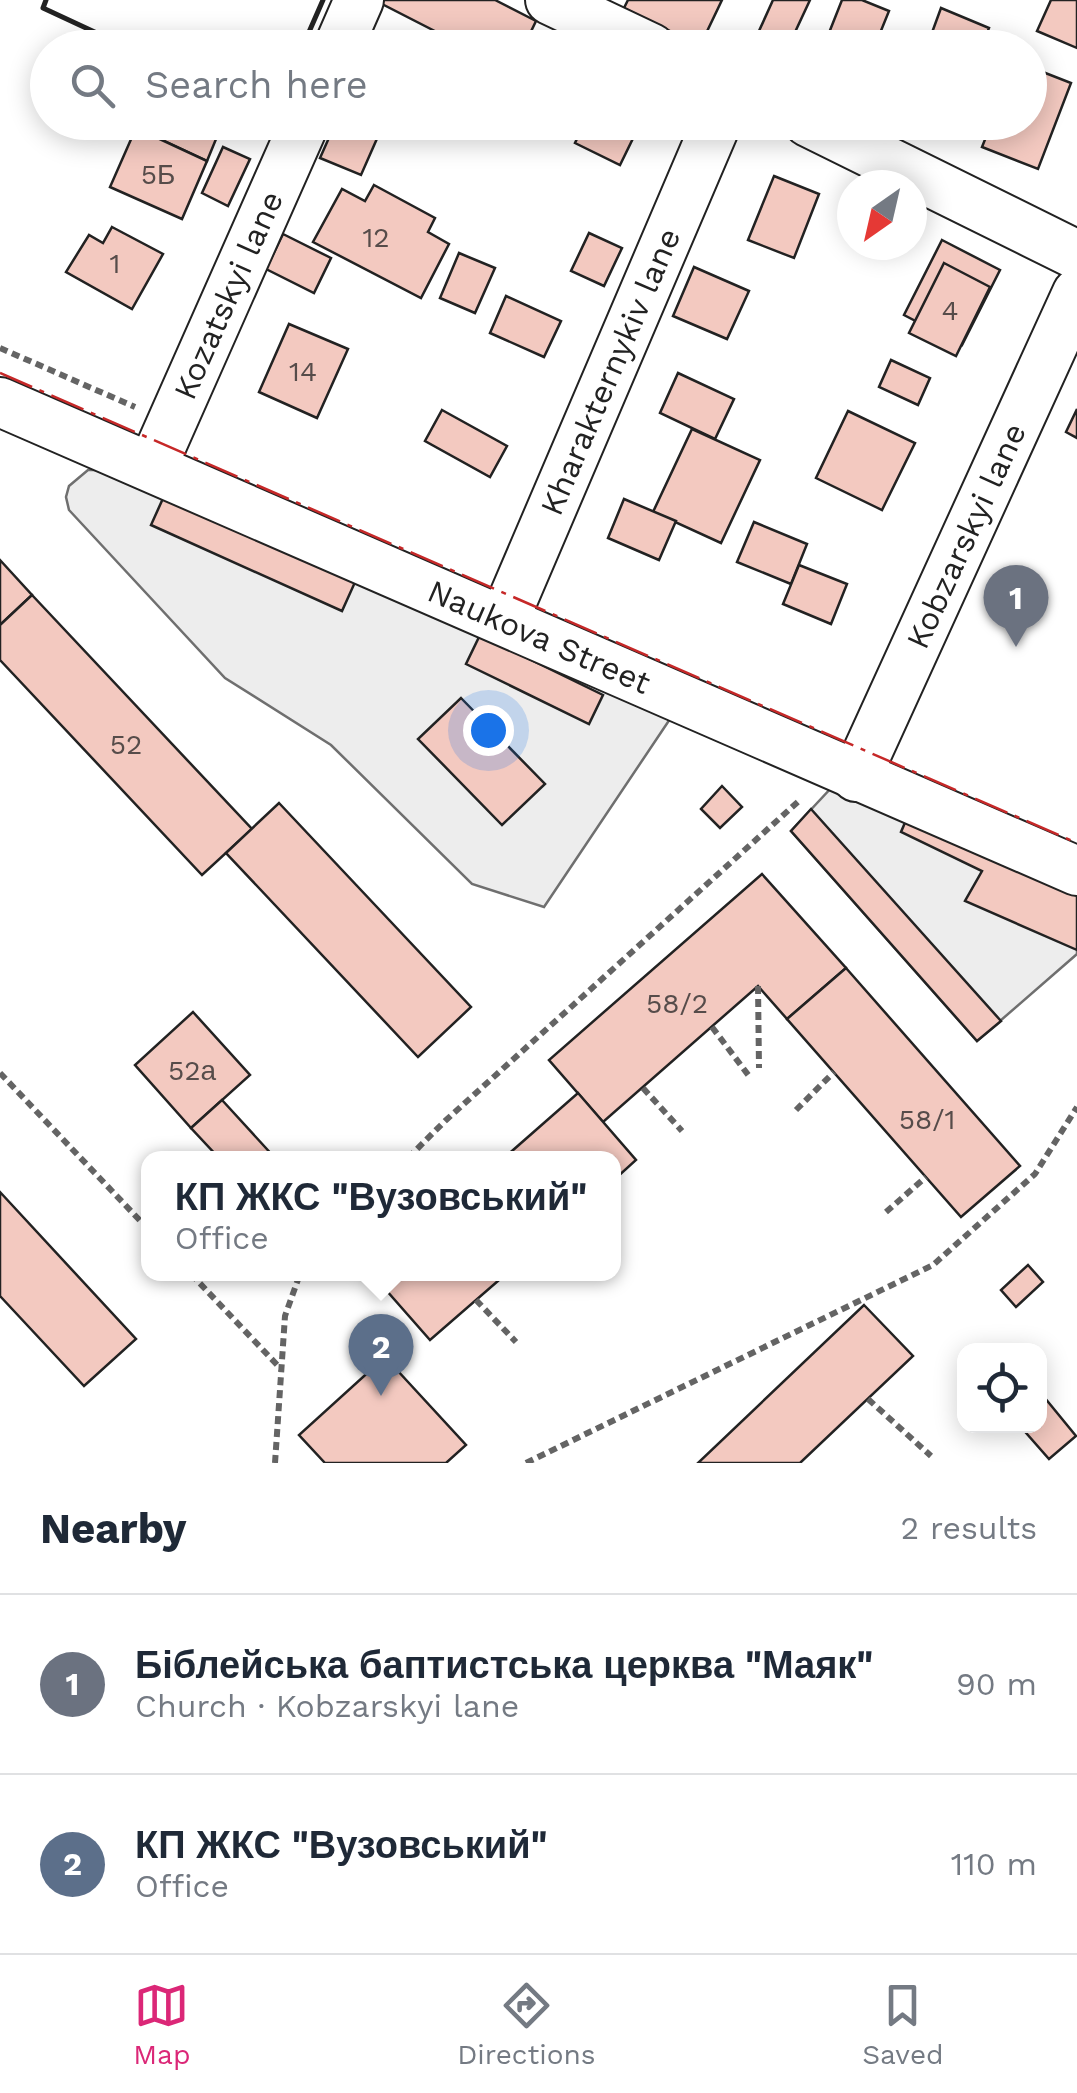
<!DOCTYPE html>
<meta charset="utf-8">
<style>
body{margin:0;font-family:"Work Sans",sans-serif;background:#f2f2f3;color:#1f2937}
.controls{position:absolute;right:30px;bottom:30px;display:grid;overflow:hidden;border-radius:20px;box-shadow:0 5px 25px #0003}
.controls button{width:90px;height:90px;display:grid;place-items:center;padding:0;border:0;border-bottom:2px solid #e0e1e3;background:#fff;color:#1f2937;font:50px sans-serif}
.compass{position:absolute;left:837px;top:170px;width:90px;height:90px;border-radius:50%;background:#fff;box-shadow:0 5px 25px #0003;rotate:214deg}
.you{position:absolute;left:488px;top:730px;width:35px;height:35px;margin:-25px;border:8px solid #fff;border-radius:50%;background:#1a73e8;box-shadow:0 0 0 15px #1a73e833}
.badge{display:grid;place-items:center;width:65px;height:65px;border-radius:50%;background:#db2777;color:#fff;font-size:32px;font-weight:700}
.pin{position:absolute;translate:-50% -82px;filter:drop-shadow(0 2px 5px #0008)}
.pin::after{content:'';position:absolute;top:52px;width:35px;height:30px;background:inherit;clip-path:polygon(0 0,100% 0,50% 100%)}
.popup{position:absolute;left:141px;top:1151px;width:480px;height:130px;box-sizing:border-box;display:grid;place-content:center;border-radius:20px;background:#fff;filter:drop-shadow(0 2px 8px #0005);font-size:32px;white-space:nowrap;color:#747a83}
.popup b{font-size:38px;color:#1f2937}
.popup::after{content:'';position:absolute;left:50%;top:100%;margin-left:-20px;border:20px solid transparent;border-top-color:#fff}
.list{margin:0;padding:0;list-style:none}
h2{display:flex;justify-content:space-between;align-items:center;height:130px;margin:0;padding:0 40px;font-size:42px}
h2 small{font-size:32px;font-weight:400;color:#747a83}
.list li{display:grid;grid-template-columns:65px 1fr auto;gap:30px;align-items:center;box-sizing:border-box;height:180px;padding:0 40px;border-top:2px solid #e0e1e3}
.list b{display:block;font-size:38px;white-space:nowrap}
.list p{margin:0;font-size:32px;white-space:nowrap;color:#747a83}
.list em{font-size:32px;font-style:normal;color:#747a83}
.icon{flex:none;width:55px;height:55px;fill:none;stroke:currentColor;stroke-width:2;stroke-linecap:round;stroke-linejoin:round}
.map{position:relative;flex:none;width:1077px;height:1463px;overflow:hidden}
.search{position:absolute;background:#fff;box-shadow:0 5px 25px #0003;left:30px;right:30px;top:30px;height:110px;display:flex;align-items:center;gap:25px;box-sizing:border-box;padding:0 35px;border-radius:55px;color:#747a83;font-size:38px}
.sheet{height:490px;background:#fff}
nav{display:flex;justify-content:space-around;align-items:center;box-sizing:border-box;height:140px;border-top:2px solid #e0e1e3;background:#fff;font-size:28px;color:#747a83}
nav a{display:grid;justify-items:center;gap:5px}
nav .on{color:#db2777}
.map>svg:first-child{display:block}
.parking{fill:#ededed;stroke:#6f6f6f;stroke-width:2.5}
.building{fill:#f3c9c0;stroke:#222;stroke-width:2.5}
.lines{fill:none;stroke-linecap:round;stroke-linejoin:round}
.minor-casing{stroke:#222;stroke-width:52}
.path{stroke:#646464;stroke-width:6;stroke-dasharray:8 5;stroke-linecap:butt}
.minor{stroke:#fff;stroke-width:48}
.wall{stroke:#222;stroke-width:5}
.power{stroke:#c62828;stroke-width:2.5;stroke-dasharray:35 8 5 8;stroke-linecap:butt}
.labels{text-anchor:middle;stroke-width:8;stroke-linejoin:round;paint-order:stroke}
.number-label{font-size:28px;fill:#564c4a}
.street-label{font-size:32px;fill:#222;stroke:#fff}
</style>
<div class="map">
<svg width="1077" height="1463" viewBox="0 0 1077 1463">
<rect width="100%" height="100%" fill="#fff"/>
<!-- parking -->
<g class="parking">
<path d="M 88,470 L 98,470 L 670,719 L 544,907 L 472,884 L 331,745 L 225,678 L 69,510 L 66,497 L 69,486 Z"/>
<path d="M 847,771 L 1077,877 L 1077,954 L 977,1041 L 791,831 Z"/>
</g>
<!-- building -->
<g class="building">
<path d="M 384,0 L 495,0 L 536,21 L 523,48 L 468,48 L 382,4 Z"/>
<path d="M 628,0 L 722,0 L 700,46 L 624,8 Z"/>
<path d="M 773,0 L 810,0 L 789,45 L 759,31 Z"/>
<path d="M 842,0 L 862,0 L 889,11 L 874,48 L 823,48 Z"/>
<path d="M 1051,0 L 1077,0 L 1077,48 L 1037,31 Z"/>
<path d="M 941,8 L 989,28 L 981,48 L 954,48 L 930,38 Z"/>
<path d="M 930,38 L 954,48 L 925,48 Z"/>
<path d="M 1030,67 L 1071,83 L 1038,169 L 982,147 L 992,122 L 1030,122 Z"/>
<path d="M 138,122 L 223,122 L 207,161 L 136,128 Z"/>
<path d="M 336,122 L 354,122 L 379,134 L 361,175 L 320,158 Z"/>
<path d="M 585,122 L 641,122 L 620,165 L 575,143 Z"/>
<path d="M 136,128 L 207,161 L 182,219 L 110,187 Z"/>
<path d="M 223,147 L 250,159 L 228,206 L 202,193 Z"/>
<path d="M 774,176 L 819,194 L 794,258 L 748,240 Z"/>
<path d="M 374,185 L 435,218 L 428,232 L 449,244 L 421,298 L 313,242 L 342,189 L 365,201 Z"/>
<path d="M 112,227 L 163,254 L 132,309 L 66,272 L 89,235 L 103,243 Z"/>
<path d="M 589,233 L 622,248 L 604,286 L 571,271 Z"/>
<path d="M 283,234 L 331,258 L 314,293 L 266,269 Z"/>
<path d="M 942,240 L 1000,270 L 962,345 L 904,315 Z"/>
<path d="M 459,253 L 495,268 L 475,313 L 440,298 Z"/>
<path d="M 944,263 L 990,287 L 956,356 L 909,333 Z"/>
<path d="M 694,267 L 749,291 L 727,339 L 673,316 Z"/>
<path d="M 506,296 L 561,321 L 544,357 L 490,333 Z"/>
<path d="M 289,324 L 348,349 L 317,418 L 259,392 Z"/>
<path d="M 891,360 L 930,378 L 918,405 L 879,387 Z"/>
<path d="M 678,373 L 734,399 L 715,439 L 660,413 Z"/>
<path d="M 1077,409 L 1077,438 L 1066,432 Z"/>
<path d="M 442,410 L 507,446 L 490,477 L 425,441 Z"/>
<path d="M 848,411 L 915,443 L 882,510 L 816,478 Z"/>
<path d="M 692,429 L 760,460 L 721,543 L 653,512 Z"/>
<path d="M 165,494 L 356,580 L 342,611 L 151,525 Z"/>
<path d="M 624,499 L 676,521 L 659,560 L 608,538 Z"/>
<path d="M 754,522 L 807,544 L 791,584 L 737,562 Z"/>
<path d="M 0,560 L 32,595 L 0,625 Z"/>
<path d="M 799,565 L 847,584 L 831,624 L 783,604 Z"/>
<path d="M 32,595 L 252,829 L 202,875 L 0,660 L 0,625 Z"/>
<path d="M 480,635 L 603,695 L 589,724 L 466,664 Z"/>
<path d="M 461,698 L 545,784 L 502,825 L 418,739 Z"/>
<path d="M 722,786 L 742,807 L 720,828 L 701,809 Z"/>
<path d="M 279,803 L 471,1007 L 418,1057 L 226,853 Z"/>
<path d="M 811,809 L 1001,1021 L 977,1041 L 791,831 Z"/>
<path d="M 910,811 L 1077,893 L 1077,950 L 965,901 L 982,871 L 901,832 Z"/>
<path d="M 762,874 L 846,968 L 787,1019 L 758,986 L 603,1122 L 549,1060 Z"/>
<path d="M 846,968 L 1020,1166 L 961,1217 L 787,1019 Z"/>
<path d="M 193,1012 L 250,1075 L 191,1128 L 135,1065 Z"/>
<path d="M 578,1093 L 636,1160 L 614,1180 L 614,1158 L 504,1158 Z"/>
<path d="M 222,1100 L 275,1158 L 219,1158 L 191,1128 Z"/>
<path d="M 0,1192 L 136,1339 L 84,1386 L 0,1296 Z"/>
<path d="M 1028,1265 L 1043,1282 L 1016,1307 L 1001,1290 Z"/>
<path d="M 372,1274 L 506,1274 L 430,1340 Z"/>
<path d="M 864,1305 L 913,1356 L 800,1463 L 698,1463 Z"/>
<path d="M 385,1357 L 466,1445 L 446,1463 L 325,1463 L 299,1435 Z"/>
<path d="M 1040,1392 L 1076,1436 L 1049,1459 L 1020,1426 L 1040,1426 Z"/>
</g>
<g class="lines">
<defs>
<g id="minor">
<path d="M 550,0 L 651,48"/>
<path d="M 338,48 L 359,0"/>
<path d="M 808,122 L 1077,255"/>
<path id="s1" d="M 0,402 L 1077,871"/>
<path id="s2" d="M 152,467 L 305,122"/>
<path id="s3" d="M 504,620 L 717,122"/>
<path id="s4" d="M 856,777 L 1077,293"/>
</g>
</defs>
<!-- minor casing -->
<use href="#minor" class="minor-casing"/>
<!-- path -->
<g class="path">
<path d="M 0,348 L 135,407"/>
<path d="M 758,986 L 759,1068"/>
<path d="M 712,1027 L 749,1076"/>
<path d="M 0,1073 L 148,1229"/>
<path d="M 643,1088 L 682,1131"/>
<path d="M 796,1110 L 834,1072"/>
<path d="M 408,1158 L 445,1121 L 801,799"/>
<path d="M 886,1212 L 926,1177"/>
<path d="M 191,1274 L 281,1369"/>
<path d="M 476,1300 L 516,1342"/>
<path d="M 868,1399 L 931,1456"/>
<path d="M 275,1463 L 285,1316 L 300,1274"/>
<path d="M 526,1463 L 933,1265 L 1035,1174 L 1077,1107"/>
</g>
<!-- minor -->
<use href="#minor" class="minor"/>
<!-- wall -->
<g class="wall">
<path d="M 46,0 L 43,8 L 129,48"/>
<path d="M 302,48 L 323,0"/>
</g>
<!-- power -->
<path class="power" d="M 0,373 L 1077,843"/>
</g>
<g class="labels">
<!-- number labels -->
<g class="number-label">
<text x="158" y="184">5Б</text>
<text x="376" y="247">12</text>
<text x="115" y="273">1</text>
<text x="950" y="320">4</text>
<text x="303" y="381">14</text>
<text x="126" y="754">52</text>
<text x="677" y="1013">58/2</text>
<text x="192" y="1080">52а</text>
<text x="927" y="1129">58/1</text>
</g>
<!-- street labels -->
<g class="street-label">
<text dy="11" stroke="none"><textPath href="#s2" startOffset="188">Kozatskyi lane</textPath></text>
<text dy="11" stroke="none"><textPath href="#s3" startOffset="270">Kharakternykiv lane</textPath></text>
<text dy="11" stroke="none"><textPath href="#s4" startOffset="265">Kobzarskyi lane</textPath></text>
<text dy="11" stroke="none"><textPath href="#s1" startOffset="588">Naukova Street</textPath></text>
</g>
</g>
</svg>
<div class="controls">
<button><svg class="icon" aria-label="locate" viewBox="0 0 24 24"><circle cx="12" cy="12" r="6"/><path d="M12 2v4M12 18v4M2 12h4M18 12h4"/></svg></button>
</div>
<svg class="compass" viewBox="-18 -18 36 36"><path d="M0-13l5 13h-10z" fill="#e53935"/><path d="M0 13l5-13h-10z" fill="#747a83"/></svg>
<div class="you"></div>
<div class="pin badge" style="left:1016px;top:647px;background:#6b7280">1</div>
<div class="pin badge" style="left:381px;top:1396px;background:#5c6f8a">2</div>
<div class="popup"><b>КП ЖКС &quot;Вузовський&quot;</b>Office</div>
<div class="search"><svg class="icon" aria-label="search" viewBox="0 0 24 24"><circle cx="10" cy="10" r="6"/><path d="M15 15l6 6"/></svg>Search here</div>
</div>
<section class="sheet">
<h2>Nearby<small>2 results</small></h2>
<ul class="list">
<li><span class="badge" style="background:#6b7280">1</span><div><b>Біблейська баптистська церква &quot;Маяк&quot;</b><p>Church · Kobzarskyi lane</p></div><em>90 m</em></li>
<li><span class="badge" style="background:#5c6f8a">2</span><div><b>КП ЖКС &quot;Вузовський&quot;</b><p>Office</p></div><em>110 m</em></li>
</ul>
</section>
<nav>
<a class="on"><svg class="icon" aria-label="map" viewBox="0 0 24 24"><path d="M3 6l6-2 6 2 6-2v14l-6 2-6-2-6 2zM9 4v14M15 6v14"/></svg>Map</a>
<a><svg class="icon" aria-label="directions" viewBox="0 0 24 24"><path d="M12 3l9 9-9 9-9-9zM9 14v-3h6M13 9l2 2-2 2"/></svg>Directions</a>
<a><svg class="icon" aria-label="saved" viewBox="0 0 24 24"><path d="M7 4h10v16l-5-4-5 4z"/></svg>Saved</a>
</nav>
